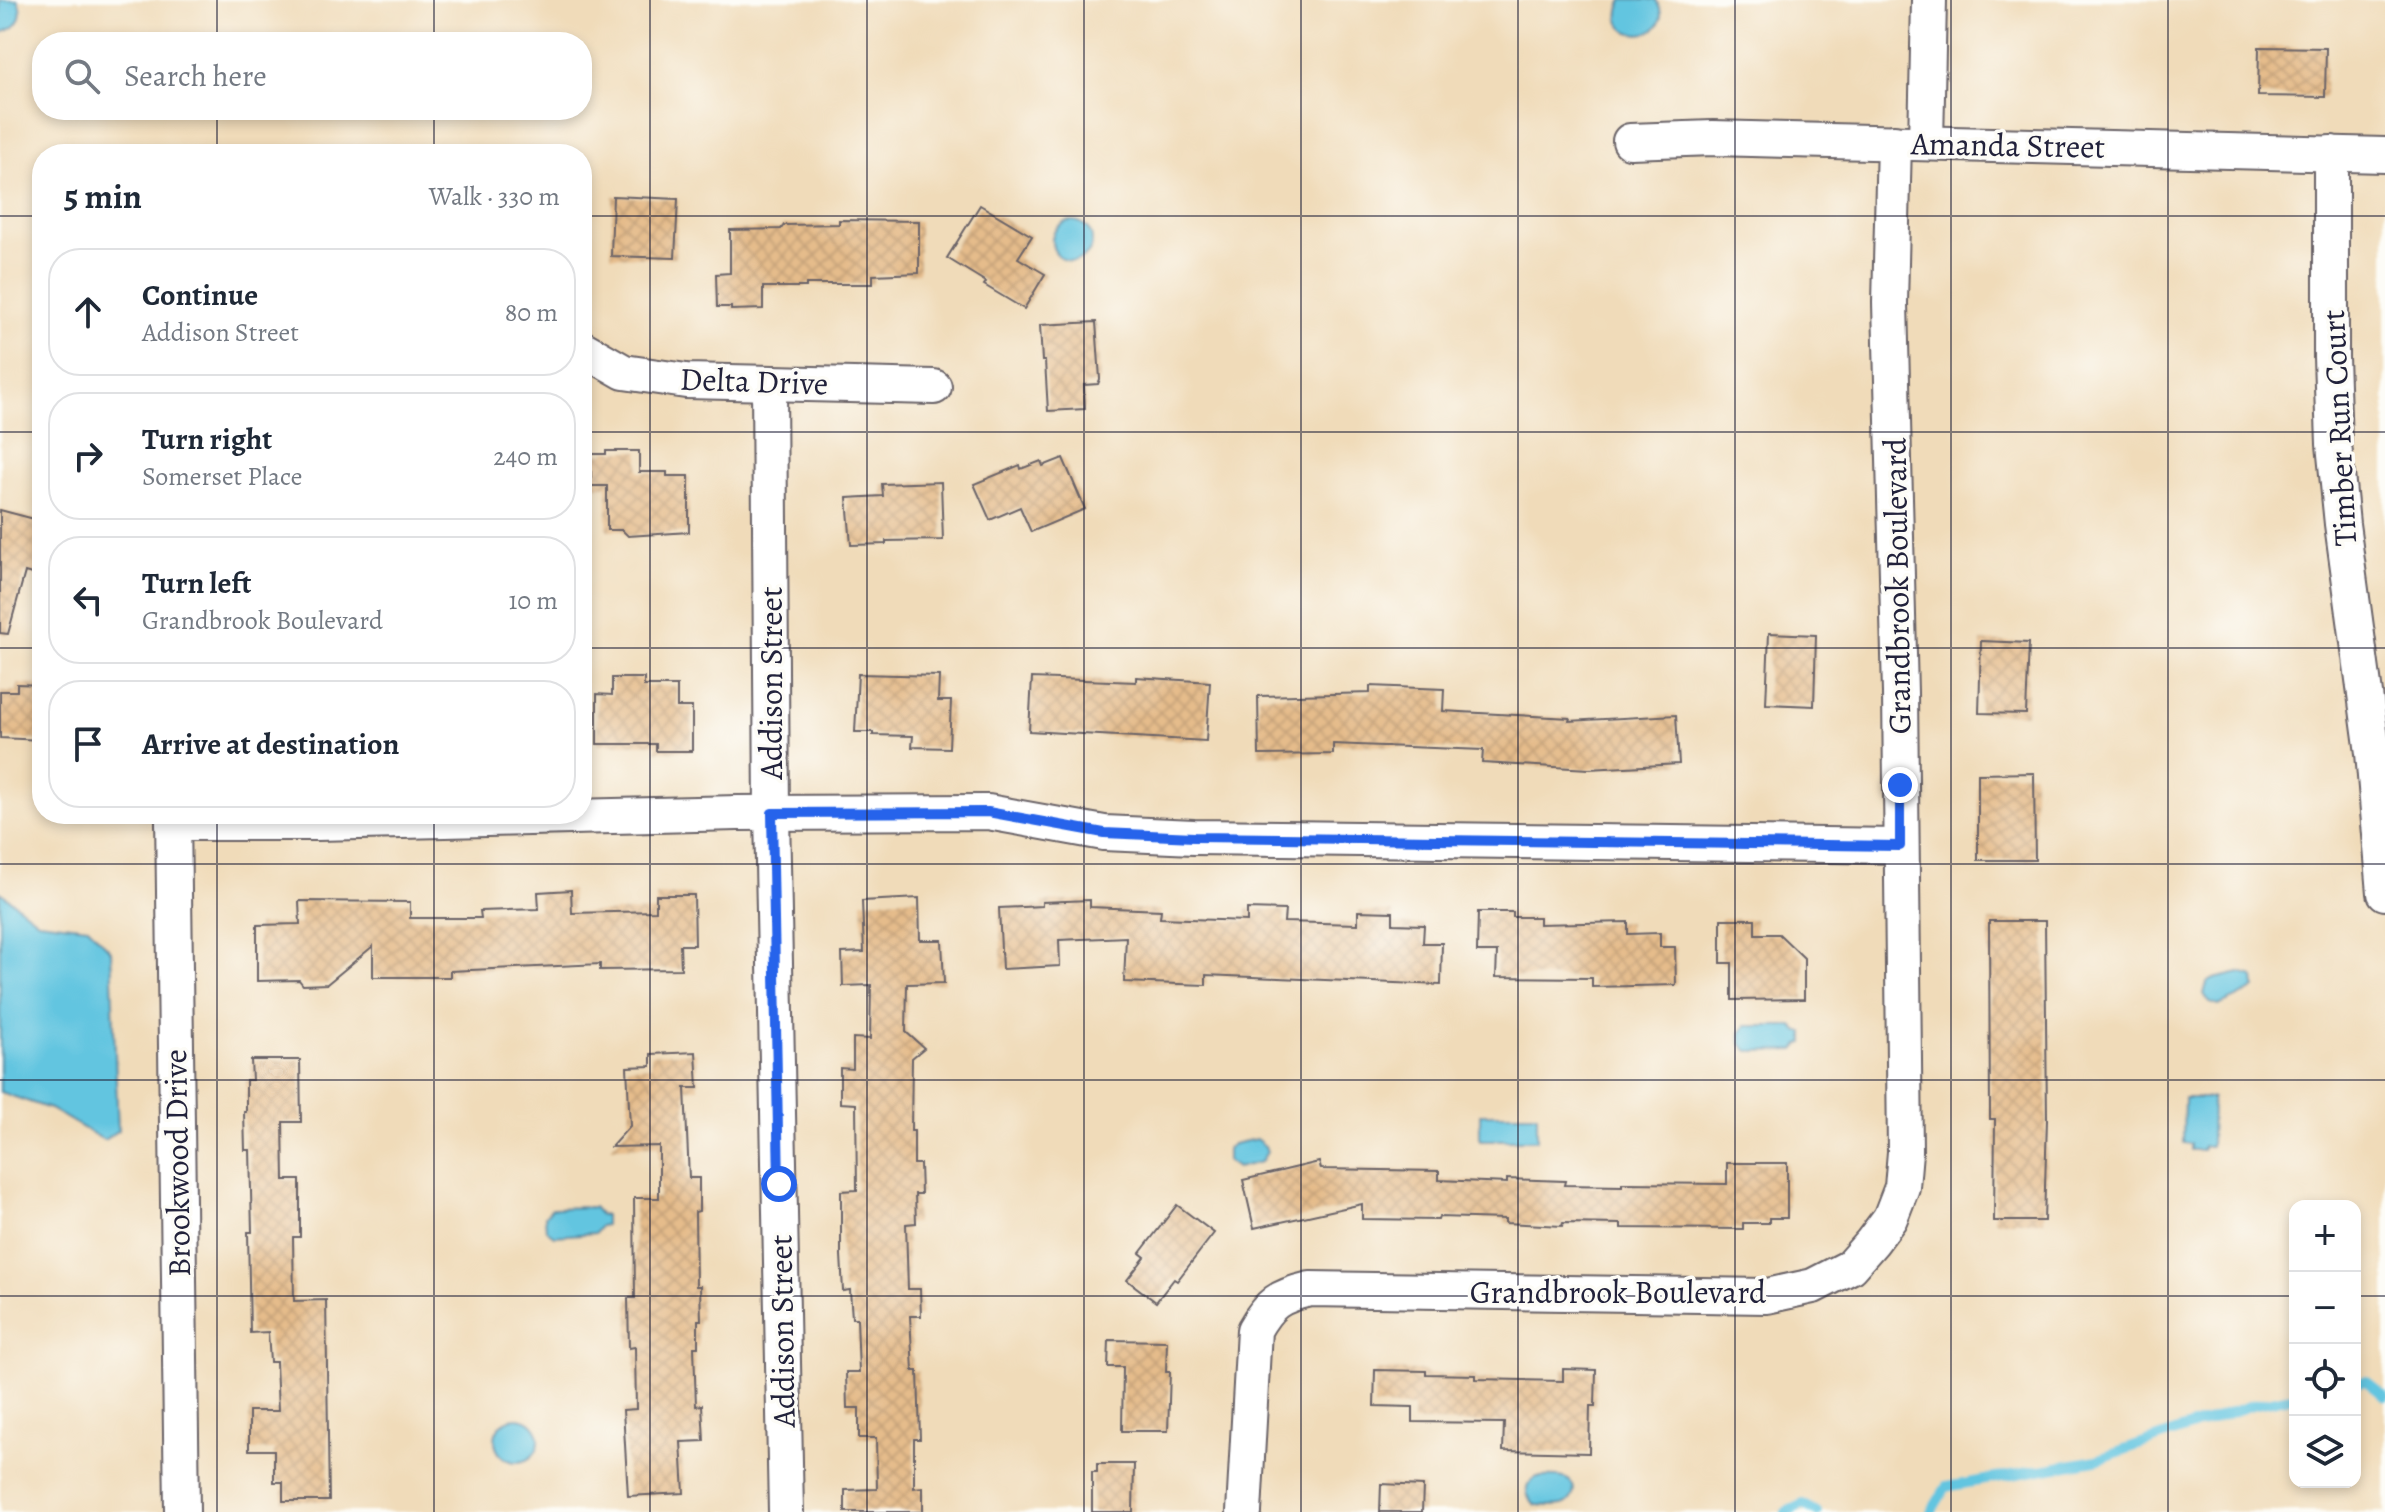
<!DOCTYPE html>
<meta charset="utf-8">
<style>
body{margin:0;font-family:Alegreya,serif;background:#f6f6f7;color:#1f2937}
.controls{position:absolute;right:24px;bottom:24px;display:grid;overflow:hidden;border-radius:16px;box-shadow:0 4px 12px #0003}
.controls button{width:72px;height:72px;display:grid;place-items:center;padding:0;border:0;border-bottom:2px solid #e0e1e3;background:#fff;color:#1f2937;font:40px sans-serif}
.stop{position:absolute;width:24px;height:24px;margin:-18px;border:6px solid #2563eb;border-radius:50%;background:#fff}
.stop.end{background:#2563eb;border-color:#fff;box-shadow:0 2px 8px #0008}
.list{margin:0;padding:0;list-style:none}
h2{display:flex;justify-content:space-between;align-items:center;height:104px;margin:0;padding:0 32px;font-size:34px}
h2 small{font-size:26px;font-weight:400;color:#747a83}
.list li{display:grid;grid-template-columns:52px 1fr auto;gap:24px;align-items:center;box-sizing:border-box;height:128px;margin:0 16px 16px;padding:0 16px;border:2px solid #e0e1e3;border-radius:32px}
.list b{display:block;font-size:30px;white-space:nowrap}
.list p{margin:0;font-size:26px;white-space:nowrap;color:#747a83}
.list em{font-size:26px;font-style:normal;color:#747a83}
.icon{flex:none;width:44px;height:44px;fill:none;stroke:currentColor;stroke-width:2;stroke-linecap:round;stroke-linejoin:round}
.map{position:relative;flex:none;width:2385px;height:1512px;overflow:hidden}
.search{position:absolute;background:#fff;box-shadow:0 4px 12px #0003;left:32px;top:32px;width:560px;height:88px;display:flex;align-items:center;gap:20px;box-sizing:border-box;padding:0 28px;border-radius:32px;color:#747a83;font-size:30px}
.panel{position:absolute;background:#fff;box-shadow:0 4px 12px #0003;left:32px;top:144px;width:560px;height:680px;border-radius:32px}
.map>svg:first-child{display:block}
.water{fill:#62c5e0;stroke:#42748e;stroke-width:2}
.lines{fill:none;stroke-linecap:round;stroke-linejoin:round}
.stream{stroke:#62c5e0;stroke-width:10}
.building{fill:url(#building-cross-hatch)}
.minor-casing{stroke:#6a6367;stroke-width:38}
.minor{stroke:#fff;stroke-width:34}
.route{stroke:#2563eb;stroke-width:10}
.grid{fill:none;stroke:#22223b;stroke-width:2;stroke-opacity:0.55}
.labels{text-anchor:middle;stroke-width:7;stroke-linejoin:round;paint-order:stroke}
.street-label{font-size:32px;fill:#22223b;stroke:#fdfcf7}
</style>
<div class="map">
<svg width="2385" height="1512" viewBox="0 0 2385 1512">
<defs>
<pattern id="building-cross-hatch" width="8" height="8" patternUnits="userSpaceOnUse" patternTransform="scale(2)"><rect width="8" height="8" fill="#e5bc8b"/><path d="M0 0l8 8M0 8l8-8" fill="none" stroke="#c4a179"/></pattern>
</defs>
<rect width="100%" height="100%" fill="#fdfcf7"/>
<filter id="ink" filterUnits="userSpaceOnUse"><feTurbulence type="fractalNoise" baseFrequency=".0125" numOctaves="2"/><feDisplacementMap in="SourceGraphic" scale="16" xChannelSelector="R" yChannelSelector="G"/><feConvolveMatrix kernelMatrix="1 2 1 2 8 2 1 2 1" color-interpolation-filters="sRGB"/></filter>
<filter id="wash" filterUnits="userSpaceOnUse"><feTurbulence type="fractalNoise" baseFrequency=".006" numOctaves="4" result="noise"/><feDisplacementMap in="SourceGraphic" scale="32" xChannelSelector="R" yChannelSelector="G"/><feGaussianBlur stdDeviation="1.8" result="paint"/><feColorMatrix in="noise" values="0 0 0 0 0 0 0 0 0 0 0 0 0 0 0 0 0 1.4 0 .05"/><feComposite in="paint" operator="in"/></filter>
<g filter="url(#wash)">
<rect width="100%" height="100%" fill="#f0dbb9"/>
<!-- water -->
<g class="water">
<path d="M 0,0 L 18,0 C 25,16 18,28 1,33 Z"/>
<path d="M 1623,0 L 1656,0 C 1681,44 1599,46 1623,0 Z"/>
<circle cx="1072" cy="241" r="20"/>
<path d="M 0,892 L 38,921 L 88,927 L 111,951 L 118,1130 L 104,1140 L 50,1109 L 0,1092 Z"/>
<path d="M 2240,973 L 2254,977 L 2255,988 C 2245,995 2230,1001 2218,1006 L 2210,1003 L 2204,994 L 2207,983 L 2214,979 Z"/>
<path d="M 1746,1026 L 1793,1026 L 1799,1032 L 1804,1032 L 1804,1043 L 1800,1044 L 1795,1050 L 1748,1051 L 1741,1044 L 1741,1033 Z"/>
<path d="M 2184,1098 L 2212,1098 L 2211,1146 L 2203,1146 L 2202,1150 L 2190,1150 L 2190,1144 L 2183,1143 Z"/>
<rect x="1480" y="1114" width="57" height="26"/>
<path d="M 1256,1139 L 1265,1146 L 1267,1152 L 1261,1162 L 1237,1168 L 1227,1161 L 1227,1149 L 1233,1144 Z"/>
<path d="M 593,1207 L 600,1215 L 605,1215 L 605,1225 L 600,1226 L 595,1233 L 554,1236 L 546,1230 L 545,1216 L 552,1208 Z"/>
<circle cx="517" cy="1440" r="22"/>
<path d="M 1537,1477 C 1545,1477 1555,1476 1563,1478 C 1579,1481 1576,1502 1562,1505 C 1554,1507 1544,1505 1536,1505 C 1524,1495 1523,1485 1537,1477 Z"/>
</g>
<g class="lines">
<!-- stream -->
<g class="stream">
<path d="M 2355,1383 L 2366,1381 L 2385,1396"/>
<path d="M 1786,1512 L 1803,1504 L 1817,1512"/>
<path d="M 1931,1512 L 1946,1487 L 2096,1460 L 2252,1405 L 2295,1396"/>
</g>
</g>
<g id="blocks">
<!-- building -->
<g class="building">
<path d="M 2259,47 L 2326,48 L 2325,97 L 2258,96 Z"/>
<path d="M 613,196 L 678,199 L 675,258 L 611,256 Z"/>
<path d="M 980,205 L 1032,236 L 1018,258 L 1045,274 L 1024,309 L 984,285 L 986,282 L 947,258 Z"/>
<path d="M 839,220 L 919,221 L 919,273 L 873,275 L 873,284 L 806,284 L 806,287 L 763,287 L 763,309 L 731,310 L 731,307 L 717,307 L 716,274 L 730,273 L 730,230 L 781,229 L 784,225 L 839,224 Z"/>
<path d="M 1096,322 L 1100,379 L 1098,384 L 1084,385 L 1085,409 L 1048,411 L 1045,361 L 1042,361 L 1040,325 Z"/>
<path d="M 606,451 L 639,451 L 639,472 L 667,472 L 667,476 L 689,476 L 689,532 L 628,536 L 622,530 L 607,530 L 607,486 L 591,486 L 591,454 L 606,454 Z"/>
<path d="M 1063,458 L 1085,509 L 1031,532 L 1020,507 L 990,520 L 974,484 L 1020,465 L 1021,469 L 1041,461 L 1043,466 Z"/>
<path d="M 941,482 L 943,540 L 886,541 L 886,544 L 851,545 L 847,498 L 883,496 L 882,484 Z"/>
<path d="M 0,510 L 42,521 L 42,577 L 25,572 L 8,634 L 0,633 Z"/>
<path d="M 1769,633 L 1816,635 L 1814,706 L 1766,704 Z"/>
<path d="M 1981,641 L 2029,643 L 2026,714 L 1979,713 Z"/>
<path d="M 858,674 L 939,676 L 938,701 L 951,701 L 949,748 L 912,747 L 913,736 L 873,735 L 873,732 L 855,732 Z"/>
<path d="M 1136,677 L 1210,682 L 1206,741 L 1029,731 L 1032,678 L 1136,682 Z"/>
<path d="M 612,678 L 644,678 L 644,686 L 677,686 L 677,707 L 692,707 L 692,751 L 656,751 L 656,744 L 597,744 L 597,694 L 612,695 Z"/>
<path d="M 17,684 L 42,685 L 42,740 L 0,738 L 0,691 L 17,691 Z"/>
<path d="M 1370,686 L 1444,689 L 1443,711 L 1570,718 L 1569,721 L 1676,715 L 1679,764 L 1589,769 L 1482,763 L 1483,750 L 1333,744 L 1333,754 L 1259,755 L 1258,696 L 1370,693 Z"/>
<path d="M 2034,773 L 2035,860 L 1978,860 L 1978,774 Z"/>
<path d="M 571,890 L 572,913 L 656,911 L 656,895 L 694,895 L 695,945 L 680,945 L 681,969 L 600,970 L 600,964 L 450,971 L 450,977 L 373,977 L 373,946 L 327,984 L 303,985 L 299,980 L 257,981 L 257,925 L 300,924 L 299,901 L 410,902 L 410,918 L 481,918 L 480,911 L 539,909 L 538,892 Z"/>
<path d="M 919,898 L 920,940 L 942,940 L 944,983 L 907,984 L 906,1032 L 924,1048 L 912,1058 L 911,1131 L 914,1131 L 914,1164 L 920,1164 L 921,1194 L 915,1194 L 916,1223 L 906,1224 L 908,1289 L 920,1289 L 921,1316 L 910,1316 L 913,1371 L 918,1371 L 920,1439 L 914,1439 L 914,1488 L 923,1487 L 923,1512 L 845,1512 L 845,1490 L 877,1489 L 876,1438 L 859,1438 L 859,1408 L 847,1408 L 846,1372 L 859,1372 L 857,1318 L 852,1318 L 850,1290 L 843,1291 L 841,1255 L 841,1191 L 857,1190 L 856,1104 L 840,1103 L 840,1068 L 853,1069 L 853,1038 L 870,1039 L 871,985 L 843,986 L 842,953 L 864,952 L 862,901 Z"/>
<path d="M 1090,900 L 1090,907 L 1161,910 L 1160,918 L 1247,921 L 1247,909 L 1285,910 L 1284,922 L 1358,924 L 1358,911 L 1393,912 L 1393,924 L 1424,925 L 1423,943 L 1442,943 L 1441,985 L 1206,975 L 1206,985 L 1124,982 L 1126,937 L 1059,940 L 1060,966 L 1002,969 L 999,908 L 1042,906 L 1042,902 Z"/>
<path d="M 1478,912 L 1513,912 L 1513,917 L 1539,917 L 1539,924 L 1628,922 L 1628,934 L 1660,933 L 1660,947 L 1675,947 L 1676,985 L 1592,987 L 1592,978 L 1496,977 L 1497,952 L 1477,952 Z"/>
<path d="M 1721,919 L 1755,919 L 1755,934 L 1779,934 L 1804,958 L 1804,999 L 1732,1000 L 1732,963 L 1721,963 Z"/>
<path d="M 1989,921 L 2045,921 L 2047,1119 L 2044,1221 L 1994,1221 L 1995,1119 L 1990,1119 Z"/>
<path d="M 696,1052 L 698,1088 L 685,1088 L 689,1178 L 699,1178 L 699,1211 L 695,1212 L 696,1286 L 700,1286 L 701,1320 L 698,1320 L 698,1347 L 694,1347 L 696,1406 L 702,1405 L 704,1441 L 681,1442 L 684,1493 L 628,1496 L 623,1410 L 636,1409 L 635,1347 L 629,1348 L 628,1298 L 635,1298 L 634,1198 L 659,1198 L 659,1146 L 611,1147 L 630,1126 L 627,1067 L 651,1066 L 651,1054 Z"/>
<path d="M 251,1060 L 300,1060 L 301,1122 L 283,1122 L 284,1180 L 300,1180 L 300,1237 L 293,1237 L 294,1301 L 326,1300 L 329,1501 L 283,1501 L 283,1482 L 274,1482 L 274,1450 L 249,1450 L 249,1411 L 278,1411 L 276,1362 L 270,1362 L 268,1332 L 250,1333 L 248,1232 L 252,1232 L 250,1150 L 245,1150 L 244,1112 L 246,1112 L 246,1080 L 252,1080 Z"/>
<path d="M 1319,1162 L 1321,1169 L 1439,1171 L 1439,1180 L 1507,1183 L 1507,1179 L 1565,1181 L 1564,1185 L 1622,1186 L 1622,1183 L 1727,1184 L 1727,1163 L 1787,1163 L 1787,1218 L 1769,1218 L 1769,1223 L 1743,1223 L 1743,1229 L 1621,1228 L 1621,1224 L 1563,1223 L 1562,1226 L 1505,1223 L 1505,1219 L 1439,1217 L 1438,1220 L 1362,1219 L 1362,1204 L 1254,1228 L 1243,1180 Z"/>
<path d="M 1177,1205 L 1214,1233 L 1177,1281 L 1174,1279 L 1156,1302 L 1127,1280 L 1145,1257 L 1140,1253 Z"/>
<path d="M 1109,1340 L 1167,1341 L 1166,1372 L 1170,1372 L 1168,1431 L 1122,1431 L 1123,1367 L 1108,1367 Z"/>
<path d="M 1563,1369 L 1596,1370 L 1595,1406 L 1590,1406 L 1589,1453 L 1503,1451 L 1504,1423 L 1413,1422 L 1413,1407 L 1374,1406 L 1375,1370 L 1426,1371 L 1426,1374 L 1476,1375 L 1476,1379 L 1563,1381 Z"/>
<path d="M 1097,1464 L 1134,1464 L 1133,1512 L 1092,1512 L 1092,1472 L 1097,1472 Z"/>
<path d="M 1381,1484 L 1423,1486 L 1422,1512 L 1380,1512 Z"/>
</g>
</g>
</g>
<g filter="url(#ink)">
<use href="#blocks" fill-opacity="0" stroke="#6a6367" stroke-width="2"/>
<g class="lines">
<defs>
<g id="minor">
<path d="M 1630,141 L 1713,138 L 2385,155"/>
<path d="M 1926,143 L 1929,0"/>
<path d="M 2331,153 L 2331,357 L 2334,444 L 2342,524 L 2373,753 L 2385,893"/>
<path d="M 582,348 L 624,372 L 686,381 L 934,387"/>
<path d="M 769,383 L 772,813 L 786,1512"/>
<path d="M 173,814 L 182,1512"/>
<path d="M 173,823 L 317,823 L 738,813 L 988,812 L 1104,833 L 1194,837 L 1900,846"/>
<path d="M 1244,1512 L 1254,1330 C 1269,1303 1279,1296 1310,1289 L 1767,1296 L 1813,1286 L 1850,1267 L 1872,1242 L 1890,1218 L 1902,1187 L 1905,1152 L 1900,693 L 1890,303 L 1894,142"/>
</g>
</defs>
<!-- minor casing -->
<use href="#minor" class="minor-casing"/>
<!-- minor -->
<use href="#minor" class="minor"/>
</g>
</g>
<g class="lines" filter="url(#ink)">
<!-- route -->
<path class="route" d="M 779,1184 L 772,813 L 988,812 L 1104,833 L 1194,837 L 1900,846 L 1900,785"/>
</g>
<!-- grid -->
<path class="grid" d="M 217,0 L 217,42M 434,0 L 434,42M 650,0 L 650,1512M 867,0 L 867,1512M 1084,0 L 1084,1512M 1301,0 L 1301,1512M 1518,0 L 1518,1512M 1735,0 L 1735,1512M 1951,0 L 1951,1512M 2168,0 L 2168,1512M 217,110 L 217,154M 434,110 L 434,154M 0,216 L 42,216M 582,216 L 2385,216M 0,432 L 42,432M 582,432 L 2385,432M 0,648 L 42,648M 582,648 L 2385,648M 217,814 L 217,1512M 434,814 L 434,1512M 0,864 L 2385,864M 0,1080 L 2385,1080M 0,1296 L 2295,1296M 2355,1296 L 2385,1296"/>
<g class="labels">
<!-- street labels -->
<g class="street-label">
<text transform="translate(2008 145) rotate(1)" y="11">Amanda Street</text>
<text transform="translate(754 381) rotate(2)" y="11">Delta Drive</text>
<text transform="translate(2339 428) rotate(-93)" y="11">Timber Run Court</text>
<text transform="translate(1897 586) rotate(-91)" y="11">Grandbrook Boulevard</text>
<text transform="translate(771 683) rotate(-90)" y="11">Addison Street</text>
<text transform="translate(177 1163) rotate(-91)" y="11">Brookwood Drive</text>
<text x="1618" y="1303">Grandbrook Boulevard</text>
<text transform="translate(782 1331) rotate(-91)" y="11">Addison Street</text>
</g>
</g>
</svg>
<div class="controls">
<button>+</button>
<button>−</button>
<button><svg class="icon" aria-label="locate" viewBox="0 0 24 24"><circle cx="12" cy="12" r="6"/><path d="M12 2v4M12 18v4M2 12h4M18 12h4"/></svg></button>
<button><svg class="icon" aria-label="layers" viewBox="0 0 24 24"><path d="M12 4l9 5-9 5-9-5zM3 14l9 5 9-5"/></svg></button>
</div>
<div class="stop" style="left:779px;top:1184px"></div>
<div class="stop end" style="left:1900px;top:785px"></div>
<div class="search"><svg class="icon" aria-label="search" viewBox="0 0 24 24"><circle cx="10" cy="10" r="6"/><path d="M15 15l6 6"/></svg>Search here</div>
<section class="panel">
<h2>5 min<small>Walk · 330 m</small></h2>
<ul class="list">
<li><svg class="icon" aria-label="ahead" viewBox="0 0 24 24"><path d="M12 20V5M6 11l6-6 6 6"/></svg><div><b>Continue</b><p>Addison Street</p></div><em>80 m</em></li>
<li><svg class="icon" aria-label="right" viewBox="0 0 24 24"><path d="M7 20v-9h11M14 6l5 5-5 5"/></svg><div><b>Turn right</b><p>Somerset Place</p></div><em>240 m</em></li>
<li><svg class="icon" aria-label="left" viewBox="0 0 24 24"><path d="M17 20v-9H6M10 6l-5 5 5 5"/></svg><div><b>Turn left</b><p>Grandbrook Boulevard</p></div><em>10 m</em></li>
<li><svg class="icon" aria-label="arrive" viewBox="0 0 24 24"><path d="M6 21V4h12l-3 4 3 4H6"/></svg><div><b>Arrive at destination</b></div></li>
</ul>
</section>
</div>
